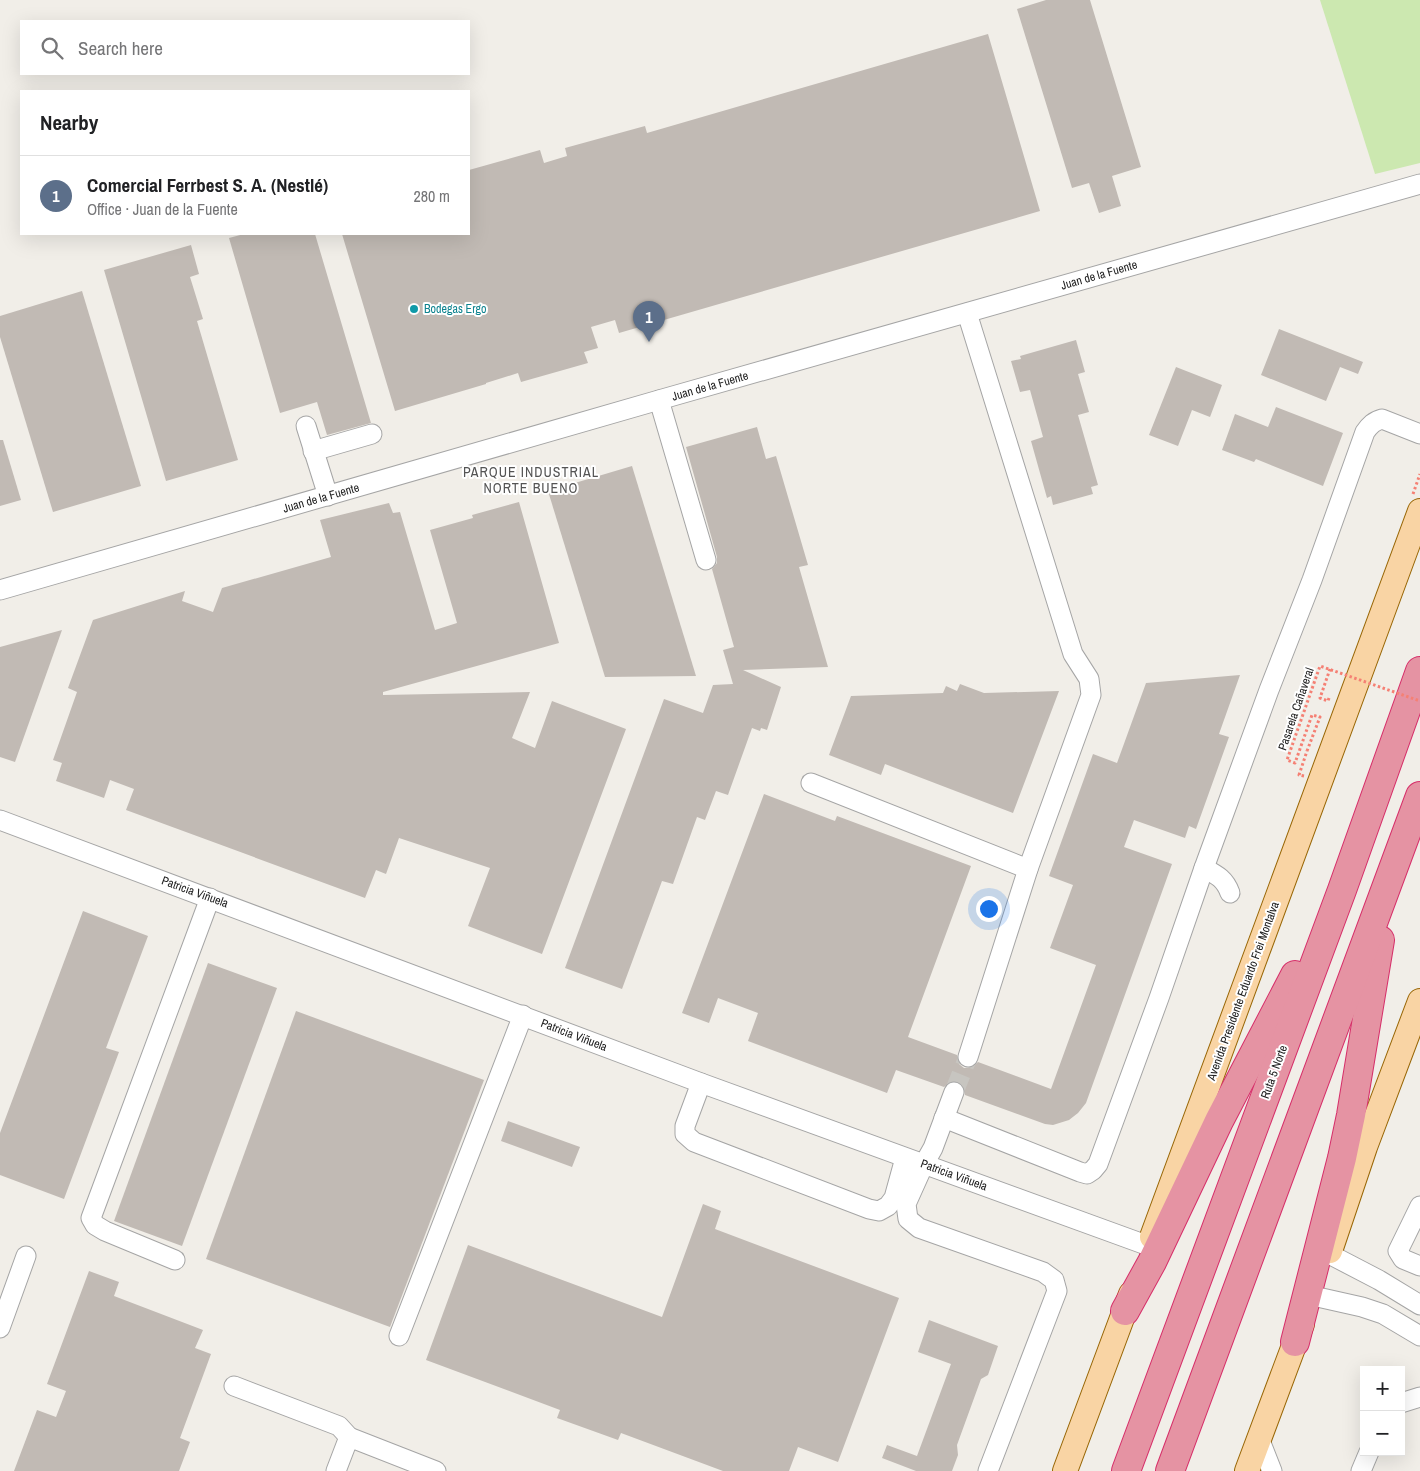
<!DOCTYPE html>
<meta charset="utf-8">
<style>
body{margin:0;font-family:"Archivo Narrow",sans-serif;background:#f6f6f6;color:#202124}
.controls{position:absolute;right:15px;bottom:15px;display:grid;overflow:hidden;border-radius:0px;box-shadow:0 5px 20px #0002}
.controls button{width:45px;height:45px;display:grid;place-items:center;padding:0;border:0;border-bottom:1px solid #e0e0e0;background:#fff;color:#202124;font:25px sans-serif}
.you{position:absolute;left:988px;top:908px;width:18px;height:18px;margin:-12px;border:4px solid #fff;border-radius:50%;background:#1a73e8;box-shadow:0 0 0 8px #1a73e833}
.badge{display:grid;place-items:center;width:32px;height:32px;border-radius:50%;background:#b45309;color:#fff;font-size:16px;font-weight:700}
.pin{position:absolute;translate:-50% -41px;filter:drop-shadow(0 1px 2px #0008)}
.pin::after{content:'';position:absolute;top:26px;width:18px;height:15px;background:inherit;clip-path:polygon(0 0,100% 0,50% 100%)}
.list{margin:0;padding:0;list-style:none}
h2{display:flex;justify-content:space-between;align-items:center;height:65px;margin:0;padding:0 20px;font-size:21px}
h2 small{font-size:16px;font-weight:400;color:#757577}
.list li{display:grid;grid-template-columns:32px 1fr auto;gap:15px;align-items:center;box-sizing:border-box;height:80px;padding:0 20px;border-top:1px solid #e0e0e0}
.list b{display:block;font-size:19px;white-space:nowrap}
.list p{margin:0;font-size:16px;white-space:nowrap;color:#757577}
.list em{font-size:16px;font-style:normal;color:#757577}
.icon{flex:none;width:28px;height:28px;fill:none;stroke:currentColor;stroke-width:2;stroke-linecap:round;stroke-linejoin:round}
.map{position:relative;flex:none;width:1420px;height:1471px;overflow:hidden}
.search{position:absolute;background:#fff;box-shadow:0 5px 20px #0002;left:20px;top:20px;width:450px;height:55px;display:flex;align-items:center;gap:12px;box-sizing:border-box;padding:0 18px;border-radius:0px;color:#757577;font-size:19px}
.panel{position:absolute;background:#fff;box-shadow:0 5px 20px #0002;left:20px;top:90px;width:450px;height:145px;border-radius:0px}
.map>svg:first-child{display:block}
.grass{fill:#cce8b0}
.building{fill:#c1bab4}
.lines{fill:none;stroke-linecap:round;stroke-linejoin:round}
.minor-tunnel{stroke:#c7c5c0;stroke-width:19;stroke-dasharray:19 9;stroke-linecap:butt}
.minor-casing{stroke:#a5a5a5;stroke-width:21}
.major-casing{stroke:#986605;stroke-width:26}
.highway-casing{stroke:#d62e69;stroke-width:30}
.path{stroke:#f58074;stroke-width:3;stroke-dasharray:2.5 2.5;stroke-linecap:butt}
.minor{stroke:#fff;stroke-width:19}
.major{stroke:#f9d4a4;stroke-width:24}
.highway{stroke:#e593a3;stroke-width:28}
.path-bridge{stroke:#f58074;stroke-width:3;stroke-dasharray:2.5 2.5;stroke-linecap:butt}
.culture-dot{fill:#0f9aa8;stroke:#fff;stroke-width:2}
.labels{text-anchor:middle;stroke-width:4;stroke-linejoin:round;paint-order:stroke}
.street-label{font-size:12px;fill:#212121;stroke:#fff}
.culture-label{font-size:12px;fill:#0d838f;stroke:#fff;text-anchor:start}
.neighbourhood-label{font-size:14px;letter-spacing:1px;fill:#545454;stroke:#fff}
</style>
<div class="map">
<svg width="1420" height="1471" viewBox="0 0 1420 1471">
<rect width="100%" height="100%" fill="#f1eee8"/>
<!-- grass -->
<path class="grass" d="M 1320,0 L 1420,0 L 1420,163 L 1375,174 Z"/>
<!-- building -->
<g class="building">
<path d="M 1046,0 L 1090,0 L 1141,167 L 1112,176 L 1121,206 L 1099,213 L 1089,183 L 1072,188 L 1017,9 Z"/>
<path d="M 988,34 L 1040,211 L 619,333 L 615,320 L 591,327 L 598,348 L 584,352 L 588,363 L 521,382 L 518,373 L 486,383 L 486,384 L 395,411 L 342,234 L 469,234 L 469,170 L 540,150 L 544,163 L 567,156 L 565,148 L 645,126 L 647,133 Z"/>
<path d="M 244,234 L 315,234 L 371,423 L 327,435 L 317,402 L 280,413 L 229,238 Z"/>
<path d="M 191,245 L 199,274 L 190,277 L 203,319 L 197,321 L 238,460 L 166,481 L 104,270 Z"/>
<path d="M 82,291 L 141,486 L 53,512 L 0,337 L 0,316 Z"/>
<path d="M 1279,329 L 1363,362 L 1358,374 L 1340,367 L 1326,401 L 1261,375 Z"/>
<path d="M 1076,340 L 1085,372 L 1078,374 L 1089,412 L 1078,415 L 1098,485 L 1091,487 L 1093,494 L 1053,505 L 1051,496 L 1047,498 L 1031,441 L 1043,437 L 1030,390 L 1020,392 L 1011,361 L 1021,359 L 1020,356 Z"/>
<path d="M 1176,367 L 1222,385 L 1210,417 L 1192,410 L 1178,446 L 1149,435 Z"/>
<path d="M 1276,407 L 1343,433 L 1323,486 L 1256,459 L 1254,462 L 1222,450 L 1235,414 L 1268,427 Z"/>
<path d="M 757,427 L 766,459 L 776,456 L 808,565 L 799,567 L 828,667 L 743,670 L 781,687 L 767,730 L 761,728 L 760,731 L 752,728 L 728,795 L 716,791 L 705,820 L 697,817 L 673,884 L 662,881 L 622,989 L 565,968 L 664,699 L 703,713 L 713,685 L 733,684 L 723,650 L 734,647 L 712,569 L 717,563 L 717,557 L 686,447 Z"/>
<path d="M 0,440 L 3,440 L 21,500 L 0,506 Z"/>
<path d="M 632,466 L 696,676 L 605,677 L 548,491 Z"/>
<path d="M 519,502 L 559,643 L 383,692 L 383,695 L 530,692 L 512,738 L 535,748 L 552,701 L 626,729 L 542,954 L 468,926 L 490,868 L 399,838 L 386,874 L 376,870 L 365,898 L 126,810 L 134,789 L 110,780 L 104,798 L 56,781 L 62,763 L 53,760 L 77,692 L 68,688 L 93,620 L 185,591 L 182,601 L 213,612 L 222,588 L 331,557 L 320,520 L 389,503 L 393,513 L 400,512 L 435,630 L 457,623 L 430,530 L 473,518 L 472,515 Z"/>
<path d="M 62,630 L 15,762 L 0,757 L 0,647 Z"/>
<path d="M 1240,675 L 1219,734 L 1229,737 L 1196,829 L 1189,826 L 1185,838 L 1134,820 L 1124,847 L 1172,864 L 1086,1103 L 1078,1113 L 1069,1120 L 1053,1125 L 1045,1124 L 965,1095 L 963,1085 L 957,1081 L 952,1081 L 944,1087 L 896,1070 L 887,1093 L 748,1041 L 758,1013 L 718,998 L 709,1023 L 682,1013 L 764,794 L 835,821 L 837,816 L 971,866 L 908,1037 L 957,1055 L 959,1064 L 964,1068 L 971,1068 L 978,1062 L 1051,1089 L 1096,965 L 1050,948 L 1073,885 L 1049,876 L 1093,754 L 1117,763 L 1146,683 Z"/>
<path d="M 960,684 L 984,693 L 1059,691 L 1013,813 L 885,764 L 881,775 L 829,755 L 851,696 L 943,693 L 946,686 L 957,691 Z"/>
<path d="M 83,911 L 148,936 L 106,1048 L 119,1052 L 64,1199 L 0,1175 L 0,1133 Z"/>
<path d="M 208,963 L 277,988 L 182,1246 L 114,1221 Z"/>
<path d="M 296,1011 L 484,1080 L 390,1327 L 206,1259 Z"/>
<path d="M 508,1121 L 580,1147 L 572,1167 L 501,1141 Z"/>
<path d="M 703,1204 L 721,1211 L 715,1229 L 899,1298 L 838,1462 L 798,1447 L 789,1471 L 723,1471 L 621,1433 L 618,1440 L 557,1418 L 560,1410 L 426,1360 L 468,1245 L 662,1317 Z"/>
<path d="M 89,1271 L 119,1282 L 114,1296 L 203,1330 L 195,1348 L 211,1354 L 180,1438 L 190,1442 L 179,1471 L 14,1471 L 37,1410 L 56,1417 L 66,1391 L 47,1384 Z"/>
<path d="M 929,1320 L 998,1346 L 988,1375 L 981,1379 L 957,1445 L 958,1455 L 952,1471 L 916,1471 L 882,1458 L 887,1445 L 917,1456 L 951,1364 L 918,1352 Z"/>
</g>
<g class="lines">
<!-- minor-tunnel -->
<path class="minor-tunnel" d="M 954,1092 L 968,1057"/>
<defs>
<g id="minor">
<path d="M 967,313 L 1073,654 L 1089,679 L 1091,695 L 1028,869 L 968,1057"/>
<path d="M 659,400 L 706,560"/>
<path d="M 306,426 L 328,496"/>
<path d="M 313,451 L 372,434"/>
<path d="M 0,590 L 659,400 L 1420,184"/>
<path d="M 811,783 L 1028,869"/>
<path d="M 0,820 L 701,1083 L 1149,1246"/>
<path d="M 1204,868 C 1217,875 1225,879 1230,893"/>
<path d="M 701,1083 L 685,1126 L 685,1134 L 694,1142 L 869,1209 L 879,1211 L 888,1206 L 894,1198 L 905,1158"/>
<path d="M 954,1092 L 933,1148 L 924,1164 L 906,1204 L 908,1219 L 919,1228 L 1043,1272 L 1054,1280 L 1057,1291 L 988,1471"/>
<path d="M 944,1118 L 1080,1172 L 1087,1174 L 1093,1170 L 1098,1164 L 1159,998 L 1204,868 L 1269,690 L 1312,580 L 1365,432 C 1370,425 1374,421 1382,419 L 1420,434"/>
<path d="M 1420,1206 L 1398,1251 L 1403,1259 L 1420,1266"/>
<path d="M 1329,1254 L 1379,1280 L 1420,1305"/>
<path d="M 175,1260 L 105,1231 L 95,1225 L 91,1218 L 210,898"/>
<path d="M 1313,1296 L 1362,1307 L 1383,1314 L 1420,1336"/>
<path d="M 0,1328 L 26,1256"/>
<path d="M 399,1336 L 523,1015"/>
<path d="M 234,1386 L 339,1426 L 349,1437"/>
<path d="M 1401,1403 L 1420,1397"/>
<path d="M 1259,1438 L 1272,1471"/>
<path d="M 336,1471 L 349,1437 L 436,1471"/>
<path d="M 1361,1471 L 1369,1452"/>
</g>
<g id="major">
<path d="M 1152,1237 L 1420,511"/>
<path d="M 1330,1251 L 1365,1147 L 1420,1001"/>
<path d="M 1065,1471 L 1131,1294"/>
<path d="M 1247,1471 L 1302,1324"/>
</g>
<g id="highway">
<path d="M 1125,1311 L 1152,1262 L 1219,1121 L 1295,975"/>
<path d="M 1295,1342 L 1342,1158 L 1351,1115 L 1380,940"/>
<path d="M 1126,1471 L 1342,890 L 1420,671"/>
<path d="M 1170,1471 L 1420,796"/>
</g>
</defs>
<!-- minor casing -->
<use href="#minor" class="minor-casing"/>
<!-- major casing -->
<use href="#major" class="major-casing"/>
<!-- highway casing -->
<use href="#highway" class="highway-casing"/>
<!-- path -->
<g class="path">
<path d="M 1413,494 L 1420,474"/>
<path d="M 1329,698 L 1328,701 L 1320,698 L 1330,669"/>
<path d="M 1304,776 L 1299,775 L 1307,751"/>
</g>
<!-- minor -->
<use href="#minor" class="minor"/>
<!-- major -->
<use href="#major" class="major"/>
<!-- highway -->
<use href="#highway" class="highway"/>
<!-- path-bridge -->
<path class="path-bridge" d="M 1307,751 L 1320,717 L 1312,715 L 1295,763 L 1287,760 L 1320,666 L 1420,701"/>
</g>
<!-- markers -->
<circle class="culture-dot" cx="414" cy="309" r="5"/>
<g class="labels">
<!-- street labels -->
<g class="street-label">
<text transform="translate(1099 275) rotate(-16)" y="4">Juan de la Fuente</text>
<text transform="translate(710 386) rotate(-16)" y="4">Juan de la Fuente</text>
<text transform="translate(321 498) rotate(-16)" y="4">Juan de la Fuente</text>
<text transform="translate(1296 709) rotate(-71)" y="4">Pasarela Cañaveral</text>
<text transform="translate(195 892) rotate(20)" y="4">Patricia Viñuela</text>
<text transform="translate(1243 991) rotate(-70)" y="4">Avenida Presidente Eduardo Frei Montalva</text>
<text transform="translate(574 1035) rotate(21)" y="4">Patricia Viñuela</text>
<text transform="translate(1274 1072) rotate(-70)" y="4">Ruta 5 Norte</text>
<text transform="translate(954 1175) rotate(20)" y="4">Patricia Viñuela</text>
</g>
<!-- culture labels -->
<g class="culture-label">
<text x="424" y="313">Bodegas Ergo</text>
</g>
<!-- neighbourhood labels -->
<g class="neighbourhood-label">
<text x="531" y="477">PARQUE INDUSTRIAL<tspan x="531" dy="16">NORTE BUENO</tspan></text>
</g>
</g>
</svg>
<div class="controls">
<button>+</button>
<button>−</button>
</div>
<div class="you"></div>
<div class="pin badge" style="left:649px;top:342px;background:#5c6f8a">1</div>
<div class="search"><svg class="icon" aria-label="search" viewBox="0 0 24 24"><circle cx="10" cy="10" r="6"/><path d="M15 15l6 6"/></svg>Search here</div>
<section class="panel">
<h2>Nearby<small></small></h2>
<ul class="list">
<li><span class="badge" style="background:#5c6f8a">1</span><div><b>Comercial Ferrbest S. A. (Nestlé)</b><p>Office · Juan de la Fuente</p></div><em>280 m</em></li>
</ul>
</section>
</div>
